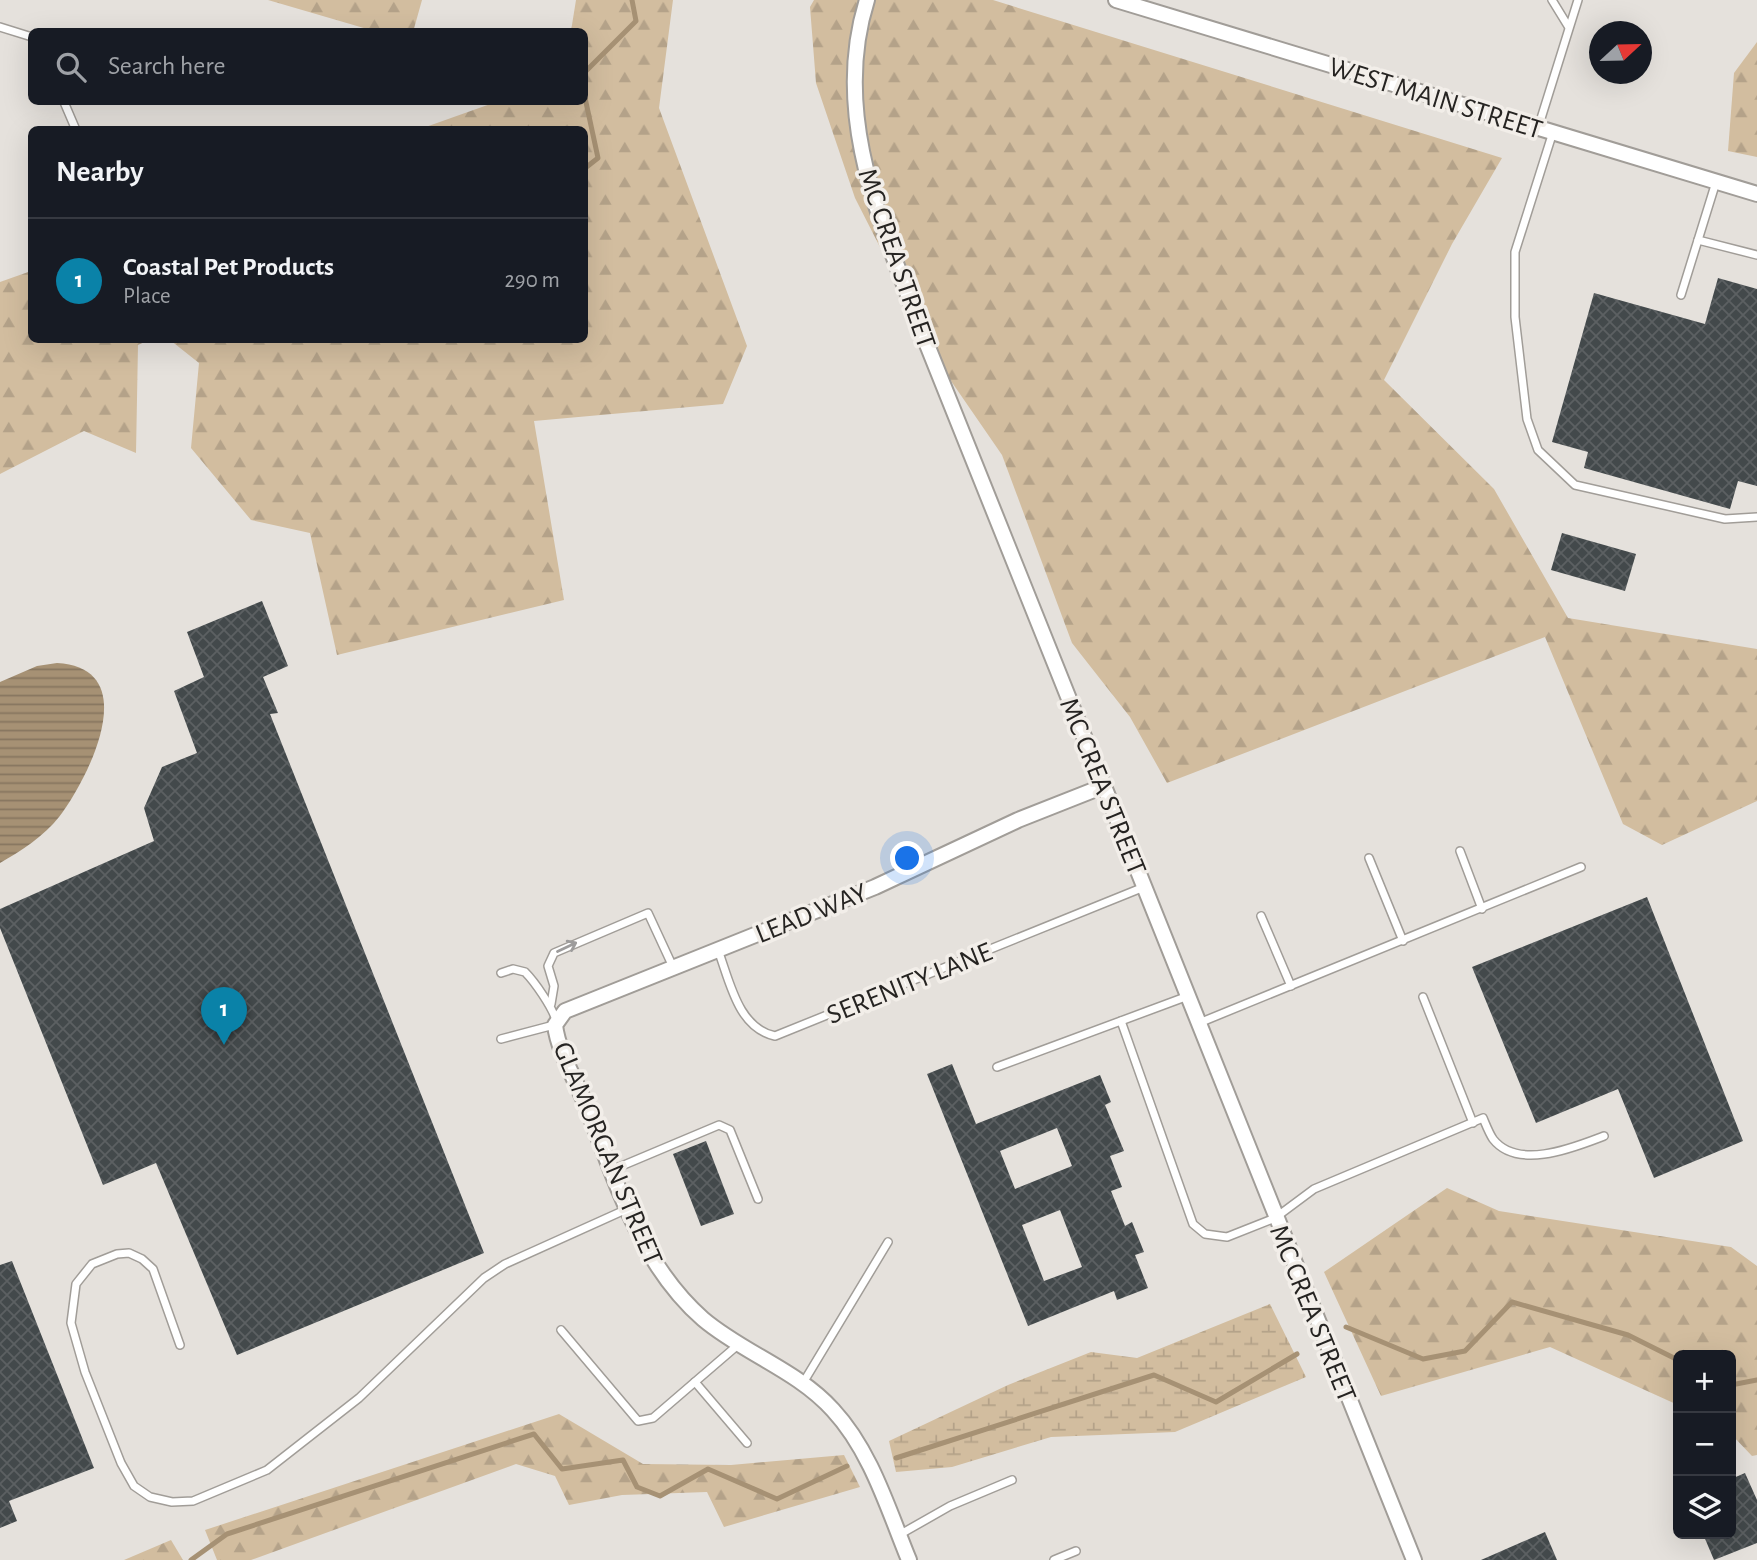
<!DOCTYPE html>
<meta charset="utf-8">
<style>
body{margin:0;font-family:"Alegreya Sans",sans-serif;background:#242831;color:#f1f3f6}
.controls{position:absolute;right:21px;bottom:21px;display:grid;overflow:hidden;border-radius:10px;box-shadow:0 7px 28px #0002}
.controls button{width:63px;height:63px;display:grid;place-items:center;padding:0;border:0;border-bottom:2px solid #363941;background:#171b24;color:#f1f3f6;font:35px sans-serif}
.compass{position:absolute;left:1589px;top:21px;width:63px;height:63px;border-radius:50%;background:#171b24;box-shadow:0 7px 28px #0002;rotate:68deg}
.you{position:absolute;left:908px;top:859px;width:24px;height:24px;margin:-18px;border:5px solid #fff;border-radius:50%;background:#1a73e8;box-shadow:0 0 0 10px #1a73e833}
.badge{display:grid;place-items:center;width:46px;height:46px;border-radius:50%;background:#0a82a8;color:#fff;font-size:23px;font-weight:700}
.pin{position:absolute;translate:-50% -58px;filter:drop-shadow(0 2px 4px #0008)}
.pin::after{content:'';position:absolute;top:37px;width:24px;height:21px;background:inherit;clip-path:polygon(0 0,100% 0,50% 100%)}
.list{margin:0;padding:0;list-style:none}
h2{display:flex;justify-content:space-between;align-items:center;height:91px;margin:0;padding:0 28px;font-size:30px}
h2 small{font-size:23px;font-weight:400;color:#9ea1a6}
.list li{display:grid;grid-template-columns:46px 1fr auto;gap:21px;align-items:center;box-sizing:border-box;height:126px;padding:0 28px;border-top:2px solid #363941}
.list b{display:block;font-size:26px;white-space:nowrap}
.list p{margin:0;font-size:23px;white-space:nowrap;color:#9ea1a6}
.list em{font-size:23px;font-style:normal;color:#9ea1a6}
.icon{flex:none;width:38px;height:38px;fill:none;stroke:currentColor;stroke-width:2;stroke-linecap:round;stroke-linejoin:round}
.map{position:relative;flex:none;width:1757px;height:1560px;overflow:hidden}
.search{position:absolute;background:#171b24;box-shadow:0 7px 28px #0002;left:28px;top:28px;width:560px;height:77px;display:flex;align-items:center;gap:18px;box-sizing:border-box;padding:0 24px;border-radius:10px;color:#9ea1a6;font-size:26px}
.panel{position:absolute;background:#171b24;box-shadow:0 7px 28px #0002;left:28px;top:126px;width:560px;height:217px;border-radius:10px}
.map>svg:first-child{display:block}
.forest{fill:url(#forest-firs)}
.wetland{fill:url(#wetland-marsh)}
.water{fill:url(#water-rules)}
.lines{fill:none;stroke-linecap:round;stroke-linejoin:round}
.stream{stroke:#a69174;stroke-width:5}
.building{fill:url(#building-cross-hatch);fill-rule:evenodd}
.lane-casing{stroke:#a19d98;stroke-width:10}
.street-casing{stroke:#a19d98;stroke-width:18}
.lane{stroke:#fff;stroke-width:7}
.street{stroke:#fff;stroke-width:14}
.oneway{stroke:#9d9c9c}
.labels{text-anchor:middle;stroke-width:7;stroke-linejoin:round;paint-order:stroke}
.street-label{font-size:28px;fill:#262422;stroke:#f2eee9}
</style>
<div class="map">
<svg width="1757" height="1560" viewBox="0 0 1757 1560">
<defs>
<pattern id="forest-firs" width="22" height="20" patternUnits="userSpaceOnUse" patternTransform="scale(1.75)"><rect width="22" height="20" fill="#d2bd9f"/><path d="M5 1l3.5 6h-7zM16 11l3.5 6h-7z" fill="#b4a289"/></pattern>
<pattern id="wetland-marsh" width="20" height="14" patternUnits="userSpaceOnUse" patternTransform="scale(1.75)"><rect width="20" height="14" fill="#d2bd9f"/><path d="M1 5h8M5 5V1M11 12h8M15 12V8" fill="none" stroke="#b4a289"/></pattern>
<pattern id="water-rules" width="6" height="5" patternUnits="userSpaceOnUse" patternTransform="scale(1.75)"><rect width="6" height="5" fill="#a69174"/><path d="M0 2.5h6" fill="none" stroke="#87765f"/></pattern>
<pattern id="building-cross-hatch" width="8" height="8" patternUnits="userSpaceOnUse" patternTransform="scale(1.75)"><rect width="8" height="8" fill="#43494b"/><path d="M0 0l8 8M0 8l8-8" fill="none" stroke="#5c6062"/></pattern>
</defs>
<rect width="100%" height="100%" fill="#e5e1dc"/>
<!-- forest -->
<g class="forest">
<path d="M 268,0 L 422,0 L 413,32 L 374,31 Z"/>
<path d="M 576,0 L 673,0 L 659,108 L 747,346 L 723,404 L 534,421 L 564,600 L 337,655 L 310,533 L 251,520 L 191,448 L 199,363 L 170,340 L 584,340 L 584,130 L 420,129 L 496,102 L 584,102 L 584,32 L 571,31 Z"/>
<path d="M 814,0 L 993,0 L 1502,158 L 1452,244 L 1384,380 L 1494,489 L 1568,618 L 1757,649 L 1757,801 L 1662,845 L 1623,824 L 1545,637 L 1167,783 L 1130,717 L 1072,643 L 1002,455 L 940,365 L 855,198 L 816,83 L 810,7 Z"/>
<path d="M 1757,42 L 1757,157 L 1728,151 L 1734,73 Z"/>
<path d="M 31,271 L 32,340 L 149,340 L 138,345 L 136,453 L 84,431 L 0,474 L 0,282 Z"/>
<path d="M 1447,1188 L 1499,1211 L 1731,1247 L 1757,1266 L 1757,1455 L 1752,1456 L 1731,1434 L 1731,1355 L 1678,1355 L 1678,1405 L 1550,1347 L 1381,1396 L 1324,1272 Z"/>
<path d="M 559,1414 L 643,1464 L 731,1465 L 844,1455 L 860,1487 L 724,1527 L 707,1492 L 622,1495 L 569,1505 L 555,1476 L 516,1464 L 251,1560 L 217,1560 L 205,1530 Z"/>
<path d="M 171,1540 L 183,1560 L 124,1560 Z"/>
</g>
<!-- wetland -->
<path class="wetland" d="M 1270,1304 L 1306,1377 L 1175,1432 L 1051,1437 L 952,1467 L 896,1472 L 889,1441 L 1008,1385 L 1091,1352 L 1137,1358 Z"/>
<!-- water -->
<path class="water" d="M 57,663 C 145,668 88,779 59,817 C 44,836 21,851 0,863 L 0,682 L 37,666 Z"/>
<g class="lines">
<!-- stream -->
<g class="stream">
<path d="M 584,73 L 636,21 L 632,0"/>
<path d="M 584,93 L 598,158 L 584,169"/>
<path d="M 1346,1327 L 1423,1359 L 1465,1351 L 1512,1302 L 1628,1335 L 1678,1360"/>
<path d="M 1731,1385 L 1757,1380"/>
<path d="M 896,1458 L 1154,1375 L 1216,1402 L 1297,1354"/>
<path d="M 191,1560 L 227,1534 L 534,1434 L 562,1469 L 623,1460 L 637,1487 L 660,1496 L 708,1469 L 777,1499 L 847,1466"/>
</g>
</g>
<!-- building -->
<g class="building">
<path d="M 1718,278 L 1757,289 L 1757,486 L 1738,481 L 1730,509 L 1584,468 L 1588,452 L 1552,442 L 1594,293 L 1705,324 Z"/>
<path d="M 1562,533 L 1636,554 L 1625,591 L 1551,570 Z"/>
<path d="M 262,601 L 288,666 L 263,677 L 278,713 L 270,714 L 484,1253 L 237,1355 L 156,1163 L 103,1185 L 0,928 L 0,909 L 154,841 L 144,808 L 162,767 L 197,753 L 174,691 L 204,677 L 187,632 Z"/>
<path d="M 1647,897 L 1743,1141 L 1654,1178 L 1618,1089 L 1536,1123 L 1472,967 Z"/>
<path d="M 952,1064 L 976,1124 L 1100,1075 L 1111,1102 L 1105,1105 L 1124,1151 L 1110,1156 L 1122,1187 L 1111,1191 L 1125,1226 L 1132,1222 L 1144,1252 L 1135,1255 L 1148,1288 L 1117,1300 L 1114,1291 L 1028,1326 L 927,1074 ZM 1057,1128 L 1072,1166 L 1015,1189 L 1000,1151 ZM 1060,1210 L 1082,1267 L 1044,1281 L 1022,1225 Z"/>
<path d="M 706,1141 L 734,1214 L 701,1226 L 673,1154 Z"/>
<path d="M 12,1261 L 94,1468 L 9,1501 L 17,1521 L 0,1528 L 0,1265 Z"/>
<path d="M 1745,1473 L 1757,1500 L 1757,1543 L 1714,1560 L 1703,1534 L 1731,1534 L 1731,1479 Z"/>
<path d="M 1545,1532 L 1557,1560 L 1481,1560 Z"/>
</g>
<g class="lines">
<defs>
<g id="lane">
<path d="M 1552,0 L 1568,26"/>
<path d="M 0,27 L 32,37"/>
<path d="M 64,102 L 76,130"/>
<path d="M 1538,128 L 1578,0"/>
<path d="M 1553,132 L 1515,252 L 1515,317 L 1527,419 L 1538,450 L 1575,485 L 1725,519 L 1757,517"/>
<path d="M 1698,240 L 1757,255"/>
<path d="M 1681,295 L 1716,182"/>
<path d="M 1460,851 L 1482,909"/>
<path d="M 1369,858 L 1403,941"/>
<path d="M 1261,916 L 1291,986"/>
<path d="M 718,950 C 730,982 738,1028 775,1036 L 1144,887"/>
<path d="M 501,973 L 513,969 L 525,972 C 535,982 552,1007 556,1020"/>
<path d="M 1423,997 L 1473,1123"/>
<path d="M 551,1004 L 554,986 L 548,966 L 554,953 L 648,913 L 673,967"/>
<path d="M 1121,1021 L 1193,1224 L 1205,1234 L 1227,1237 L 1275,1218 L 1314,1189 L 1483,1118 C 1486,1125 1489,1133 1493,1139 C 1518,1171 1575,1147 1604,1136"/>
<path d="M 1199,1023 L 1581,867"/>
<path d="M 501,1039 L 554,1025"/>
<path d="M 997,1067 L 1188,996"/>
<path d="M 612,1170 L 719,1125 L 730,1130 L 758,1199"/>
<path d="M 561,1330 L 638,1421 L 653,1418 L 739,1344"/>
<path d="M 180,1345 L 153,1269 L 142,1259 L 129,1253 L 117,1254 L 92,1264 L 76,1284 L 71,1323 L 85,1372 L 121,1463 L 134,1486 L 150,1497 L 172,1502 L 193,1501 L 267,1470 L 359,1398 L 484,1278 L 505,1264 L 627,1209"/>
<path d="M 695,1382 L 747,1443"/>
<path d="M 803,1383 L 888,1242"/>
<path d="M 899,1535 L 950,1506 L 1012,1480"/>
<path d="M 1054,1560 L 1076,1551"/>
</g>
<g id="street">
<path d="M 867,0 C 830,117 884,229 924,337 L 1414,1560"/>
<path d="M 1116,0 L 1757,194"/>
<path d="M 909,1560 C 888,1509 871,1451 833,1410 C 797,1370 743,1353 703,1319 C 639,1263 616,1180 585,1103 C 575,1079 558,1051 555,1025 L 565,1011 L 875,887 L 1018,820 L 1104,786"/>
</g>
</defs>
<!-- lane casing -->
<use href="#lane" class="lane-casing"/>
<!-- street casing -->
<use href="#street" class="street-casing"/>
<!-- lane -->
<use href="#lane" class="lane"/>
<!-- street -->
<use href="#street" class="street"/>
</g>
<!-- one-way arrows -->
<defs><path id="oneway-shaft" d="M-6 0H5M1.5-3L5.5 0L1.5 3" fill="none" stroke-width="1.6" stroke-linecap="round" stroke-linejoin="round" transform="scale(1.75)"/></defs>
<use class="oneway" href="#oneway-shaft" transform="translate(567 947) rotate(-25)"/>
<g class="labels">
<!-- street labels -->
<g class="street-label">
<text transform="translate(1436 97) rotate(17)" y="10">WEST MAIN STREET</text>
<text transform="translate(898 258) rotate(71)" y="10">MC CREA STREET</text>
<text transform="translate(1104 786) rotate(68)" y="10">MC CREA STREET</text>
<text transform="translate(811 912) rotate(-22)" y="10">LEAD WAY</text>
<text transform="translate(909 982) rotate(-22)" y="10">SERENITY LANE</text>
<text transform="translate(609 1153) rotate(67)" y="10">GLAMORGAN STREET</text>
<text transform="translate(1314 1313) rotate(68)" y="10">MC CREA STREET</text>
</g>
</g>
</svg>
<div class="controls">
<button>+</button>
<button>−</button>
<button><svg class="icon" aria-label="layers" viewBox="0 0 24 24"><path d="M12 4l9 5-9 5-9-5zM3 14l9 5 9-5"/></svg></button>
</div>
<svg class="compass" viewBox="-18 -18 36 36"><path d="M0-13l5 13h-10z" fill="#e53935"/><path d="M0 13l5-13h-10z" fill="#9ea1a6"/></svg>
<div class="you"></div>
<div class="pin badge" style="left:224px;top:1045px">1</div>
<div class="search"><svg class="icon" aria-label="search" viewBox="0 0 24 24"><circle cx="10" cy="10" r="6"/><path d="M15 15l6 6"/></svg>Search here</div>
<section class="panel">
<h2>Nearby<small></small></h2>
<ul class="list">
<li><span class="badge">1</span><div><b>Coastal Pet Products</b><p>Place</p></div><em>290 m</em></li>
</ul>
</section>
</div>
